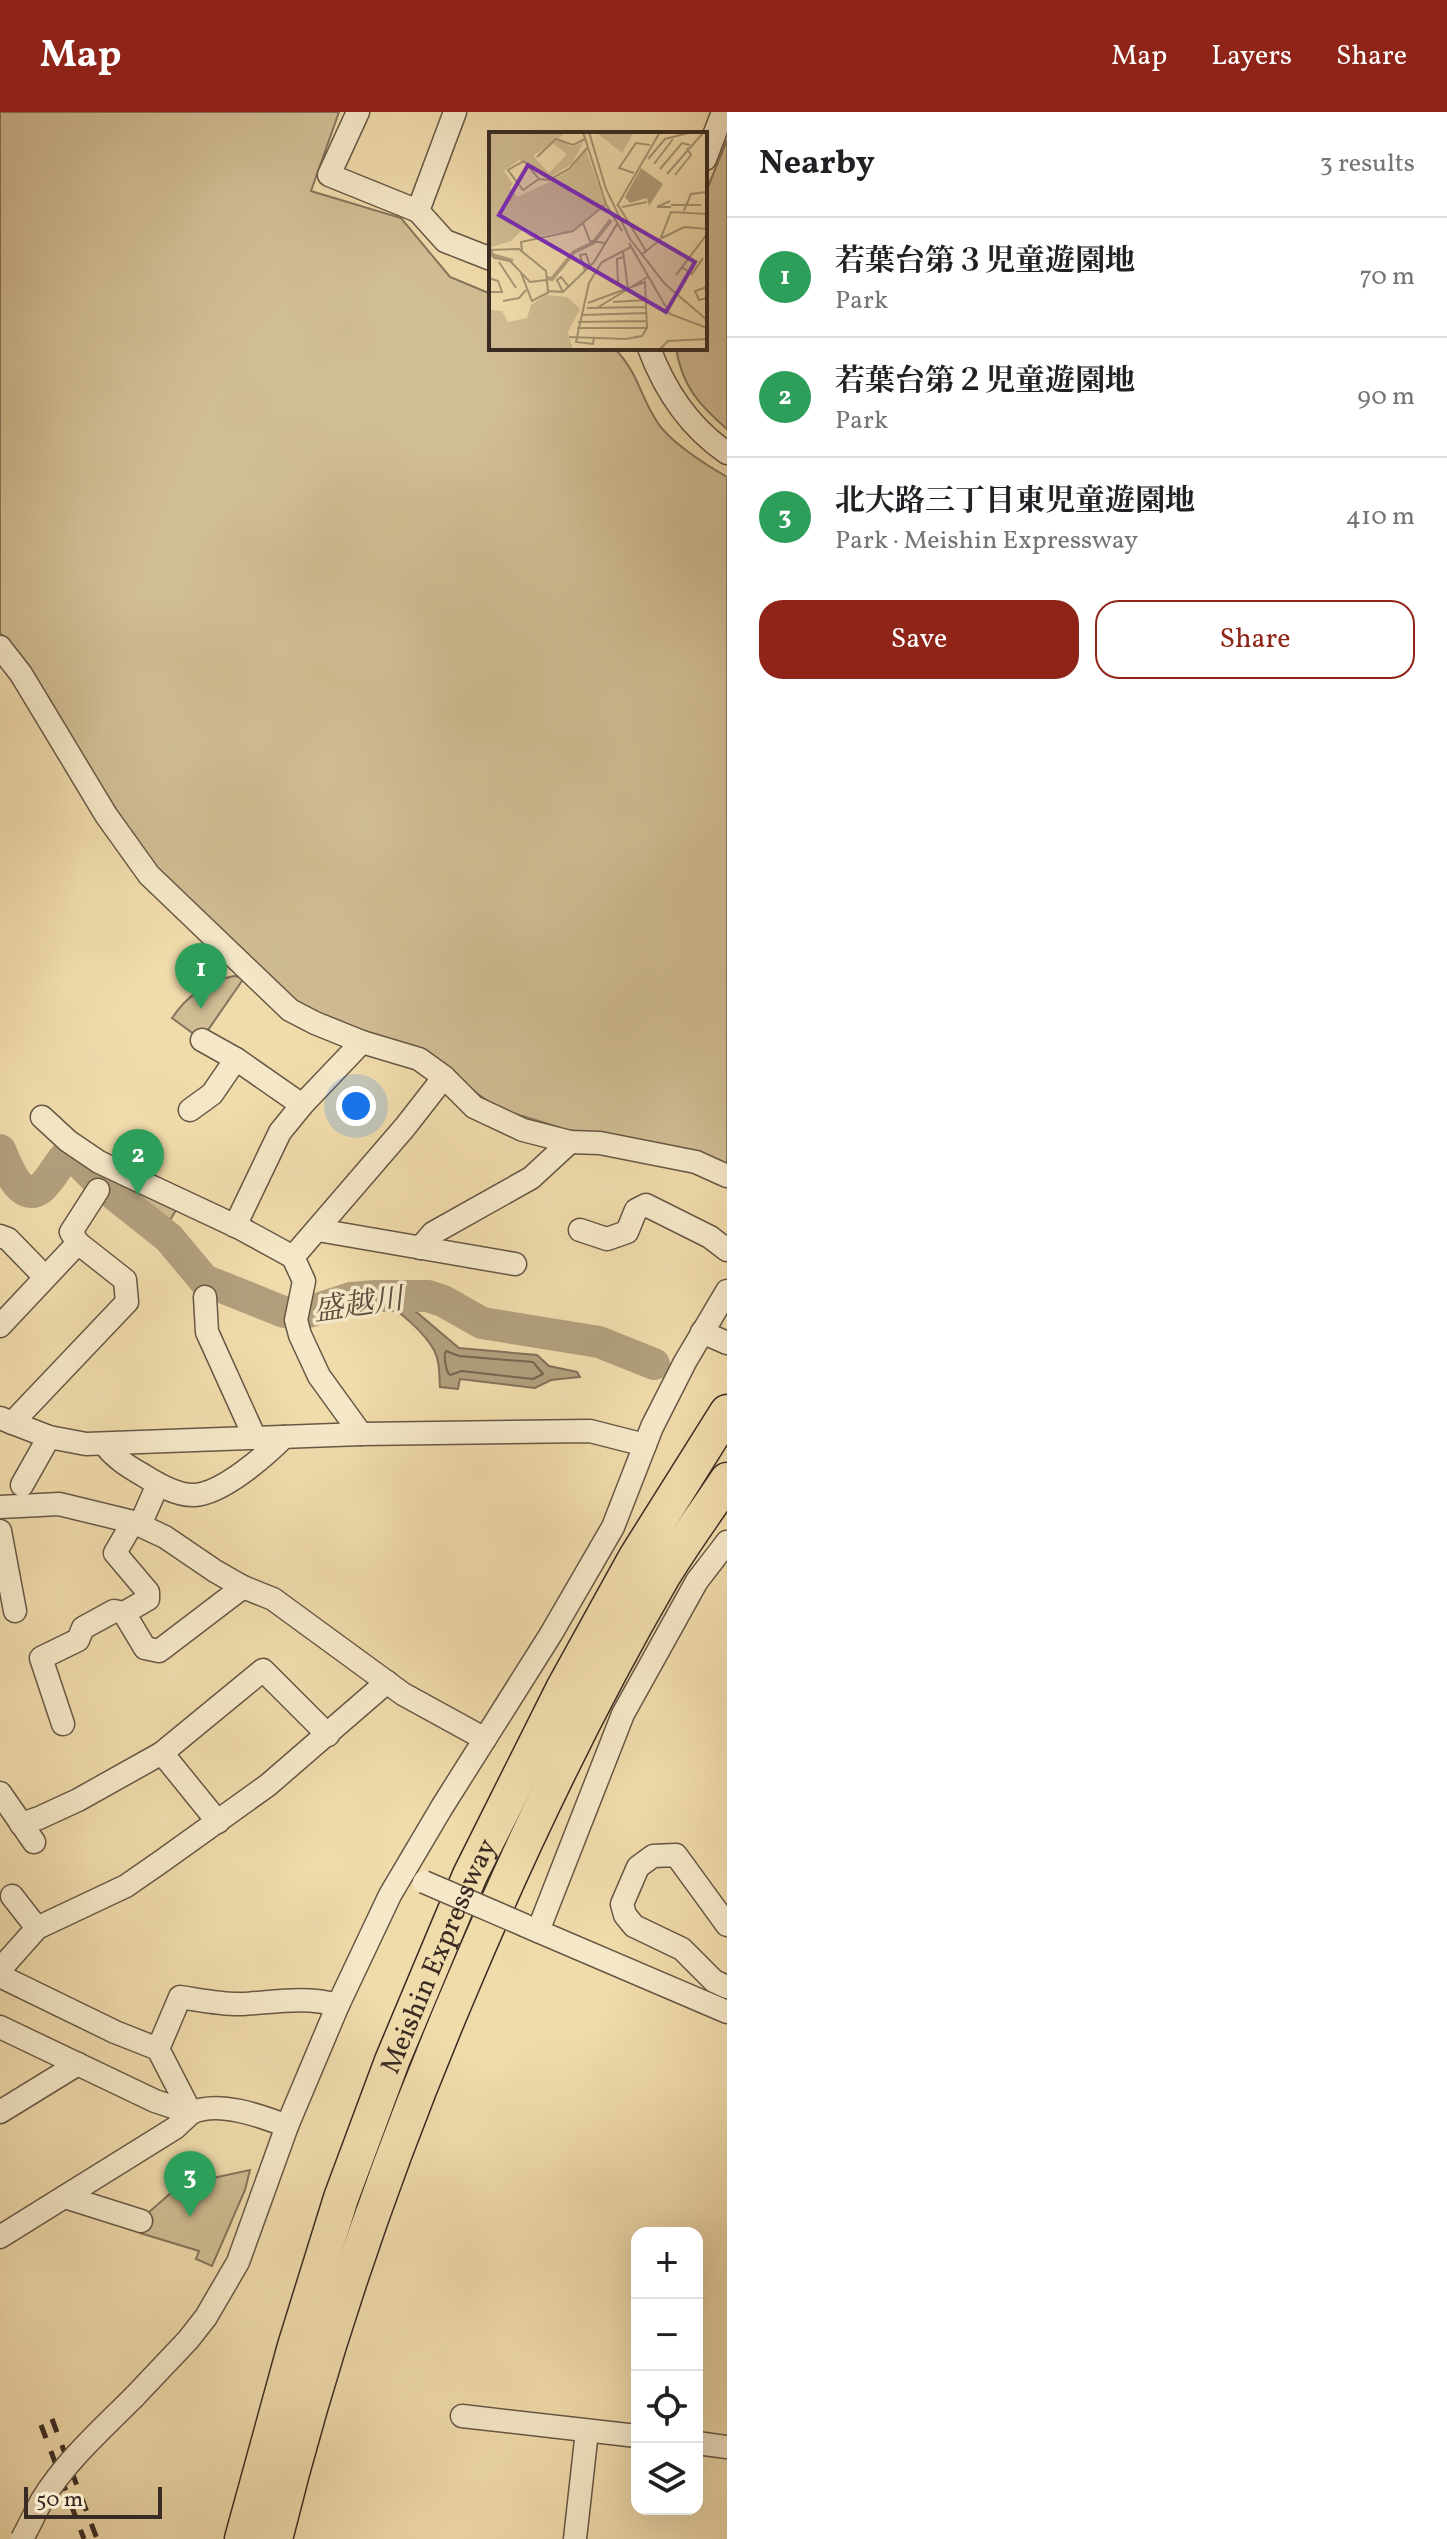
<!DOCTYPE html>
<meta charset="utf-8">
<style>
body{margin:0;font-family:Vollkorn,"Noto Serif JP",serif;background:#f2f2f2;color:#202124}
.controls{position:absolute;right:24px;bottom:24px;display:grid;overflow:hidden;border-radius:16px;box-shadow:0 8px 32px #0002}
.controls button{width:72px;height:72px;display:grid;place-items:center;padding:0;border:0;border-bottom:2px solid #e0e0e0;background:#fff;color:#202124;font:40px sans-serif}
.scale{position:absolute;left:24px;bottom:20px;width:138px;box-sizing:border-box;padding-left:8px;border:4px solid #392b23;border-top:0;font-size:22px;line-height:28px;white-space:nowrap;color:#392b23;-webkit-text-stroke:6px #f5e8c8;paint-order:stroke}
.you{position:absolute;left:356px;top:994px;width:28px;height:28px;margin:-20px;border:6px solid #fff;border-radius:50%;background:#1a73e8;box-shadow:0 0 0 12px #1a73e833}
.badge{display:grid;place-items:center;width:52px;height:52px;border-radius:50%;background:#8f2418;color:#fff;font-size:26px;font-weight:700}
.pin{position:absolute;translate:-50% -66px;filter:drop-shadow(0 2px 4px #0008)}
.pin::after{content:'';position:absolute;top:42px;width:28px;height:24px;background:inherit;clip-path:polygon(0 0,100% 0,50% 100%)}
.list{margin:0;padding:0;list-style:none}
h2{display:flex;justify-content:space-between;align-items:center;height:104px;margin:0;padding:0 32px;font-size:34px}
h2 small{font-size:26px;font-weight:400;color:#757577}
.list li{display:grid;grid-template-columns:52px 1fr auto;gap:24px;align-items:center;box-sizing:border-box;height:120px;padding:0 32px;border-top:2px solid #e0e0e0}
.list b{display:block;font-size:30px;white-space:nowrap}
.list p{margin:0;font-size:26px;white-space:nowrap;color:#757577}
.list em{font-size:26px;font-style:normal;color:#757577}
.actions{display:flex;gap:16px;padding:24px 32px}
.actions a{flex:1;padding:18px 0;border:2px solid #8f2418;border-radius:24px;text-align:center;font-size:28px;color:#8f2418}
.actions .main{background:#8f2418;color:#fff}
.icon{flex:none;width:44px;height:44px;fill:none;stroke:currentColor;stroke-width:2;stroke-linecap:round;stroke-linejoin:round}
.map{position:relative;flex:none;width:727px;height:2427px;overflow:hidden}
header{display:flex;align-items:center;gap:48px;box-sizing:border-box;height:112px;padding:0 40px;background:#8f2418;color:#fff}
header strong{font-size:38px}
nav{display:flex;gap:44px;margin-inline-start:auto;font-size:28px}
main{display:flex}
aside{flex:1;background:#fff}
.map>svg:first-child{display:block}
.green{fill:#d1bd94;stroke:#85745c;stroke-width:2}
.water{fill:#b29f7d;stroke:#827159;stroke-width:2}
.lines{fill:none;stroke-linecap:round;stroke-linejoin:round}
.shore{stroke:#766550;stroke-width:2}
.river{stroke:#b29f7d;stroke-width:32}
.minor-casing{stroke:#675745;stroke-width:25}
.highway-casing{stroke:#392b23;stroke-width:37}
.minor{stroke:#f5e8c8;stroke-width:22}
.highway{stroke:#f0dbab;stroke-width:34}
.rail{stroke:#392b23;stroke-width:5;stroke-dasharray:14 14;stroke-linecap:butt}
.minor-bridge-casing{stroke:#675745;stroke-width:25;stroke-linecap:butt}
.minor-bridge{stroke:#f5e8c8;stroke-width:22}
.labels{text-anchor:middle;stroke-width:7;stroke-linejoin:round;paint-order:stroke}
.street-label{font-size:28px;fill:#392b23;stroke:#f5e8c8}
.water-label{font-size:30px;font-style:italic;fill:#5d4e3e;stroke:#f5e8c8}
.inset-river{fill:none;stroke:#b29f7d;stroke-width:4}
.inset-road{fill:none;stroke:#a79575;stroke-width:2}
.view{fill:#7b2cbf;fill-opacity:0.15;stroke:#7b2cbf;stroke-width:4}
.inset-edge{fill:none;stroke:#392b23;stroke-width:4}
</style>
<header>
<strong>Map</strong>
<nav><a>Map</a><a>Layers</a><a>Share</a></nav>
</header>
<main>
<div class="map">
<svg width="727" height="2427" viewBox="0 0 727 2427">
<rect width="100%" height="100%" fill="#f0dbab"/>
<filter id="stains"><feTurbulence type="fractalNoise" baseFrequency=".0025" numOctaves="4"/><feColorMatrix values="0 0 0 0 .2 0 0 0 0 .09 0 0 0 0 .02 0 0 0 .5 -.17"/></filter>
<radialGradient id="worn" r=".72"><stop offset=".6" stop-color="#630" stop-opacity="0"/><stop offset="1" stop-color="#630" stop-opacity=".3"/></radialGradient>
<!-- green -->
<g class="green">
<path d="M 0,0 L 339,0 L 311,79 L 401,106 L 450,165 L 491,182 L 491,236 L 614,236 C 639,261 640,285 658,311 C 670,330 708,354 727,365 L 727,1056 L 574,1020 L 497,996 L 455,965 L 288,887 L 172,781 L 102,680 L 19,542 L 0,521 Z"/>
<path d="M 727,28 L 727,317 C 699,293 682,274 676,236 L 705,236 L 705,82 Z"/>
<path d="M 234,864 L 244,866 L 208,918 L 204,917 L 198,925 L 172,906 C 187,884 207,869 234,864 Z"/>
<path d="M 93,1056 L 178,1095 L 170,1108 C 141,1097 114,1079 93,1056 Z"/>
<path d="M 250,2058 L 245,2078 L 212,2154 L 196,2147 L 199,2139 L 140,2121 L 149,2100 L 180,2073 Z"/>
</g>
<!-- water -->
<path class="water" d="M 401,1187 L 459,1236 L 537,1243 L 549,1254 L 577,1260 L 580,1265 L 551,1268 L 535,1276 L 460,1267 L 458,1277 L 440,1275 C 439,1262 440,1249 434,1238 C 424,1220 400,1200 384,1189 Z"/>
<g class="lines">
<!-- shore -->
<path class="shore" d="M 446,1239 L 459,1244 L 533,1250 L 543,1262 L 533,1267 L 462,1259 L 450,1263 C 446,1260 443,1244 446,1239 Z"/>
<!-- river -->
<path class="river" d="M 0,1038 C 6,1051 20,1093 41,1076 C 50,1069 57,1054 65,1045 L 71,1045 L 77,1048 L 101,1072 L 169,1126 L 204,1168 L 284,1200 L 308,1200 L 351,1186 L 375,1184 L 428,1184 L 443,1189 L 482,1211 L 599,1230 L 654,1252"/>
<defs>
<g id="minor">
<path d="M 358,0 L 329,63 L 418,99"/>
<path d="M 455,0 L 418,99 L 445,129 L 491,147"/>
<path d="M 705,47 L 723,0"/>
<path d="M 649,236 C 665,279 689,315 727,341"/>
<path d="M 0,535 L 21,562 L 106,703 L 149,763 L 290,898 L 315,911 L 362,930 L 419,947 L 444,965 L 474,995 L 523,1018 L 570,1030 L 600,1031 L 696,1050 L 727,1064"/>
<path d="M 202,928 L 236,947 L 302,993"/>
<path d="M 190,998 L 212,982 L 236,947"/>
<path d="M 42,1005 L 68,1029 L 99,1050 L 240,1116 L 293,1145"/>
<path d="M 235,1114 L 280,1020 L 302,993 L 362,930"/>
<path d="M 318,1118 L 515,1152"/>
<path d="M 580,1118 L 607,1127 L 627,1120 L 636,1098 L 646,1093 L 710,1125 L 727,1138"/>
<path d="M 0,1124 L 8,1127 L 45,1165"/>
<path d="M 78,1131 L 71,1120 L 98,1078"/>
<path d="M 420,1136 L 433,1121 L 531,1066 L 570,1030"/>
<path d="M 205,1185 L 207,1220 L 255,1326"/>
<path d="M 0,1214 L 78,1131 L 125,1168 L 127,1190 L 12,1311"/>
<path d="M 702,1220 L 727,1231"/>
<path d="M 0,1306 L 49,1325 L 86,1332 L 361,1322 L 590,1319 L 645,1333"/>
<path d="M 361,1322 L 319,1264 L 300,1223 L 296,1208 L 304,1169 L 293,1145 L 405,1015 L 444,965"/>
<path d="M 104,1332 C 115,1346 127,1354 143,1363 C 157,1372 177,1384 195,1383 C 223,1381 265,1344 284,1325"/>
<path d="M 22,1373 L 49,1325"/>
<path d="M 0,1395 L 59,1392 L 133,1410 L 165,1425 L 215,1459 L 243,1475 L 273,1487 L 403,1582 L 485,1627"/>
<path d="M 140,1413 L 158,1372"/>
<path d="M 0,1419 L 15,1499"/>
<path d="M 124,1501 L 148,1487 L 148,1480 L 115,1441 L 133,1410"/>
<path d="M 63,1612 L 41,1546 L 78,1528 L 83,1516 L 114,1499 L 124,1501 L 145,1536 L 159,1539 L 243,1475"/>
<path d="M 162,1641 L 218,1710"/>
<path d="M 0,1681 L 34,1730"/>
<path d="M 21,1712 L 39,1706 L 78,1688 L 162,1641 L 263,1558 L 328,1623"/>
<path d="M 12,1784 L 37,1816"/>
<path d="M 727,1813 L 676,1743 L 653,1744 L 638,1755 L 622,1792 L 625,1803 L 634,1814 L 682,1837 L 714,1869 L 727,1875"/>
<path d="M 526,1814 L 727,1900"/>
<path d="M 538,1819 L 623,1602 L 697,1469 L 727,1430"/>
<path d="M 0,1862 L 5,1852 L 37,1816 L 126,1774 L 162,1749 L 268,1673 L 387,1570"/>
<path d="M 0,1864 L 115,1920 L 158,1937 L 191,2001 L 175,2016 L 0,2125"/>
<path d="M 0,1915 L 155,1989 L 191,2001 C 218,1988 261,2004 287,2014"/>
<path d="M 158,1937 L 180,1885 C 200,1888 223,1893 243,1892 C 275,1890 306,1884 338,1893"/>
<path d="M 0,2000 L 78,1952"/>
<path d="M 65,2085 L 141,2109"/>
<path d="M 134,2285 L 188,2228 L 206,2205 L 238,2150 L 287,2014 L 338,1893 L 390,1783 L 442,1695 L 551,1522 L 613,1415 L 652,1315 L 685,1250 L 727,1179"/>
<path d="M 462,2304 L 637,2324"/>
<path d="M 697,2331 L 727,2335"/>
<path d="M 575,2427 L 587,2319"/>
</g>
<g id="highway">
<path id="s1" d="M 242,2427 L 295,2234 L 341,2086 L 392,1949 L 470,1763 L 563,1577 L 636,1445 L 727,1300"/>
<path d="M 275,2427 C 322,2236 386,2051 463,1871 C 522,1731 587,1595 663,1464 C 683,1431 706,1400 727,1368"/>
</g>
</defs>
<!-- minor casing -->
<use href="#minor" class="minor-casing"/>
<!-- highway casing -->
<use href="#highway" class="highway-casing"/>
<!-- minor -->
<use href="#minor" class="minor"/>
<!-- highway -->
<use href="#highway" class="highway"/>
<!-- rail -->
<g class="rail">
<path d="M 52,2307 L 97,2427"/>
<path d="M 41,2313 L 84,2427"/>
</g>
<defs>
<g id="minor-bridge">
<path d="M 424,1770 L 524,1813"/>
<path d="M 22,2427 C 29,2414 35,2401 42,2388 C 66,2349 102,2317 134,2285"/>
</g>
</defs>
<!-- minor-bridge casing -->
<use href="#minor-bridge" class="minor-bridge-casing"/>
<!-- minor-bridge -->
<use href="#minor-bridge" class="minor-bridge"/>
</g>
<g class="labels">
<!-- street labels -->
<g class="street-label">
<text dy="10" stroke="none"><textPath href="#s1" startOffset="616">Meishin Expressway</textPath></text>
</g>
<!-- water labels -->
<g class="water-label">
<text transform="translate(358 1192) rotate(-8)" y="10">盛越川</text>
</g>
</g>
<!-- overview -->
<g transform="translate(489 20)">
<rect width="218" height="218" fill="#f0dbab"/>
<path d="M 0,0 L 78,0 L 44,24 L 60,41 L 78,22 L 63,11 L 71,8 L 83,15 L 94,10 L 83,32 L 58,47 L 30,28 L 15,39 L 24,52 L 21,56 L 28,65 L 62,49 L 80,39 L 97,18 L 116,72 L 83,99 L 42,105 L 34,97 L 22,109 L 0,116 ZM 145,0 L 133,21 L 109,2 L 112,0 ZM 57,163 L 78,165 L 91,177 L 79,200 L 84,218 L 0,218 L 0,178 L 13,179 L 19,190 L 38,186 L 42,173 Z" fill="#d1bd94"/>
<path d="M 152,36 L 174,52 L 160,74 L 158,66 L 141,71 L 136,65 Z" fill="#b29f7d"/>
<path class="inset-river" d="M 0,122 L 24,129M 58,146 L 63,147 L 85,120 L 104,111 L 122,88"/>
<path class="inset-road" d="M 94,0 L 117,72 L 133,99M 100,0 L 117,57 L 141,107 L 176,152 L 218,188M 48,25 L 67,7 L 84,13 L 96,7M 159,27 L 176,7 L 203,0M 165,32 L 184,7M 171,37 L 193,11 L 201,13M 145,41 L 130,36 L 147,11 L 161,13M 178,42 L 215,0M 186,43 L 202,23 L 198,16M 50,47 L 34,58 L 19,38 L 35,29 L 50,47 L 60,48 L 80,37 L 98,16M 181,69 L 168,75 L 182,75M 129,73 L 157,119M 182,73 L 212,73M 128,74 L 171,0M 133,75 L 158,70M 195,79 L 202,62 L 218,60M 94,91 L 101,109 L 116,111M 173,106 L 195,95 L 218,97M 140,111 L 181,182 L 218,196M 2,117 L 5,126 L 21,129 L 41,150 L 57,148M 0,118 L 30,117 L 57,139 L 59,159 L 74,160 L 105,130 L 128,92M 33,118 L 32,110 L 84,99 L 117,72M 134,119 L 139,157M 152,123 L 171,108 L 182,80 L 218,82M 10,130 L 27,156M 193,135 L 203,142 L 214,126M 96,138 L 91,123 L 97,122 L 101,134M 32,141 L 43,169 L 60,160M 187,143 L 218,102M 0,146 L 9,149 L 13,160 L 0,160M 129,150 L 128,127 L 135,125M 218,155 L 206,159 L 210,168 L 218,166M 74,160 L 68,148 L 72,145 L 80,155M 14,169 L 30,166 L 37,158M 124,170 L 157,168M 98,176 L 157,175M 108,176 L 160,144M 93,183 L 157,181M 89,190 L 157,189M 88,196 L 157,196M 80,205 L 137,207 L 153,204 L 158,196 L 156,150 L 99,171M 105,205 L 104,212 L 87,210 L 100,151 L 113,130 L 142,115M 170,218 L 179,209 L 218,207"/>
<path class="view" d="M 39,33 L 206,130 L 177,180 L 10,83 Z"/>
<rect width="218" height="218" class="inset-edge"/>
</g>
<rect width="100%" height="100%" filter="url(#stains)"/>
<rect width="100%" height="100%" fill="url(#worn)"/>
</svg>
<div class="controls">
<button>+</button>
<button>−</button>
<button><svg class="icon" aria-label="locate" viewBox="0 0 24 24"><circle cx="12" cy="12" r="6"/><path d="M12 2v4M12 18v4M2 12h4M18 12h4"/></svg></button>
<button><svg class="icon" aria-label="layers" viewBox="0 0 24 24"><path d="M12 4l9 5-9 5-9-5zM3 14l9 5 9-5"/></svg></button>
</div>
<div class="scale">50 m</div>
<div class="you"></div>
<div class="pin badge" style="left:201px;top:897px;background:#2e9e5b">1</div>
<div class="pin badge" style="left:138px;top:1083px;background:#2e9e5b">2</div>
<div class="pin badge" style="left:190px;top:2105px;background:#2e9e5b">3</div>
</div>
<aside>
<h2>Nearby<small>3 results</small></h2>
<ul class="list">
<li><span class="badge" style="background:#2e9e5b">1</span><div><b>若葉台第３児童遊園地</b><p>Park</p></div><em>70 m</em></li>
<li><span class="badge" style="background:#2e9e5b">2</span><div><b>若葉台第２児童遊園地</b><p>Park</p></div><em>90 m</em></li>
<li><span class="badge" style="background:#2e9e5b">3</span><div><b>北大路三丁目東児童遊園地</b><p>Park · Meishin Expressway</p></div><em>410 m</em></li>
</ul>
<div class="actions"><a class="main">Save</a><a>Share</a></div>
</aside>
</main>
